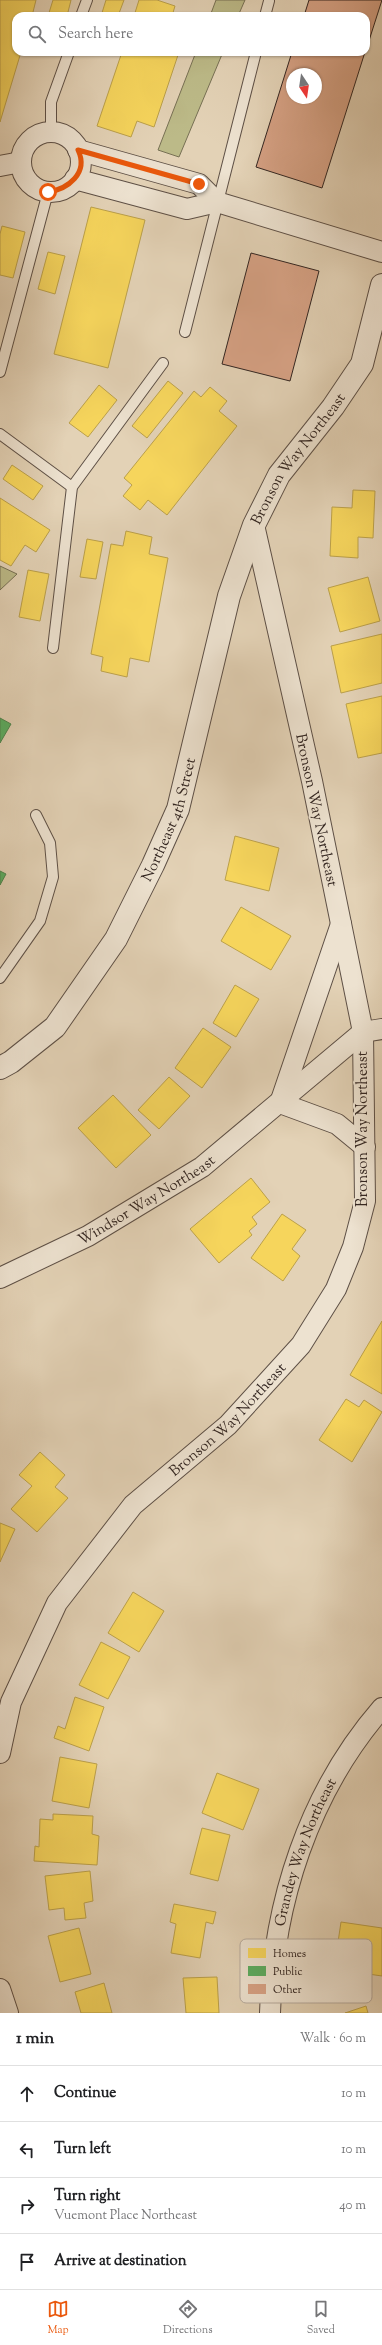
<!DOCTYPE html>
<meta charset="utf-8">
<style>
body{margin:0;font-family:"Sorts Mill Goudy",serif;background:#f2f2f2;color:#202124}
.compass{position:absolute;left:286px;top:68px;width:36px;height:36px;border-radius:50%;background:#fff;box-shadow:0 1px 3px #0004;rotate:167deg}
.stop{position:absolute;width:12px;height:12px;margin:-9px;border:3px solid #ea580c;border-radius:50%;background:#fff}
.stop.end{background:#ea580c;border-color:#fff;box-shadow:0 1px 4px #0008}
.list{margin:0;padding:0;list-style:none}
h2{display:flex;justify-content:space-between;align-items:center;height:52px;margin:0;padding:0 16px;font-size:17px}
h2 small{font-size:13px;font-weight:400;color:#757577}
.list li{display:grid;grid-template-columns:26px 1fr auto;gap:12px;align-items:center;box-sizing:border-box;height:56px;padding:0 16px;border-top:1px solid #e0e0e0}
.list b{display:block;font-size:15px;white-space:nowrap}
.list p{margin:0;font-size:13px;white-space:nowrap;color:#757577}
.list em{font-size:13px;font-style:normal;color:#757577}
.icon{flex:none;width:22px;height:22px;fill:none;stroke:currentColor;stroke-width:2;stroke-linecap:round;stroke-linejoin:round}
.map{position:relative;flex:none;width:382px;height:2013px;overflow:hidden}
.search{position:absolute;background:#fff;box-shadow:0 1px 3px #0004;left:12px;right:12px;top:12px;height:44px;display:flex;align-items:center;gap:10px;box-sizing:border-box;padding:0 14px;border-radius:12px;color:#757577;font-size:15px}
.sheet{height:276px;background:#fff}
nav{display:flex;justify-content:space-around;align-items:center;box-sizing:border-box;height:56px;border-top:1px solid #e0e0e0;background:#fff;font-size:11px;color:#757577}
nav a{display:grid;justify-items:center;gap:2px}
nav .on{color:#ea580c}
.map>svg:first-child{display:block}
.green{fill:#bcba88;stroke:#777054}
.homes{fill:#f6d55c;stroke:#bba04a}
.public{fill:#5aae61;stroke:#4e854e}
.building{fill:#d6a184;stroke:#322521;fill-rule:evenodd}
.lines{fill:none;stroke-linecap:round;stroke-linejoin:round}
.service-casing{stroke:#5e5046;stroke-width:12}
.minor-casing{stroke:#5e5046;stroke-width:22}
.tertiary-casing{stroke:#5e5046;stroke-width:24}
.service{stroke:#ede2d0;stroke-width:10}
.minor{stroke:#ede2d0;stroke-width:20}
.tertiary{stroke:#ede2d0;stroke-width:22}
.route{stroke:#ea580c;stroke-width:5}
.labels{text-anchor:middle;stroke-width:4;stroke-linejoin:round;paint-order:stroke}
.street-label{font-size:15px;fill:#322521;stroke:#ede2d0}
.key{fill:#ede2d0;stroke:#b5a99c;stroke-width:1}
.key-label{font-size:11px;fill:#322521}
</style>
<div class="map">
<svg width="382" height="2013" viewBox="0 0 382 2013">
<rect width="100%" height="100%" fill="#e3d2b6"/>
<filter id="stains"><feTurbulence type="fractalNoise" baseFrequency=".005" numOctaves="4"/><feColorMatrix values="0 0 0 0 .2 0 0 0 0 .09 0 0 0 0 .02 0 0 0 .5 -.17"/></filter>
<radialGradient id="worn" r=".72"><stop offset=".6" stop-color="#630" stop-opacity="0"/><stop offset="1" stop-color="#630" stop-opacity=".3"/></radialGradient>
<!-- green -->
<g class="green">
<path d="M 216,0 L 245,0 L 238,16 L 210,16 Z"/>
<path d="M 196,52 L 223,52 L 179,157 L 158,150 Z"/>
<path d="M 0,566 L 17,574 L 0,590 Z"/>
</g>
<!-- homes -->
<g class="homes">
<path d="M 0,0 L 36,0 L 32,16 L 16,16 L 16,52 L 21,52 L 0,122 Z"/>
<path d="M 53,0 L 71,0 L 67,16 L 48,16 Z"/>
<path d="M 106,0 L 124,0 L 118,16 L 101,16 Z"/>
<path d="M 139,0 L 157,0 L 175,6 L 172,16 L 134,16 Z"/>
<path d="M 122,52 L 179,52 L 154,127 L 137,121 L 131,137 L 97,126 Z"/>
<path d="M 91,207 L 145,220 L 108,368 L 54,354 Z"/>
<path d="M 2,226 L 25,232 L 13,278 L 0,275 L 0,234 Z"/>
<path d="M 48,252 L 65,256 L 55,294 L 38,289 Z"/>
<path d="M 168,381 L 183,393 L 147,438 L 132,426 Z"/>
<path d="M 99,385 L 117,400 L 88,437 L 69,423 Z"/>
<path d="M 210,387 L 227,401 L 219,411 L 237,426 L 167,515 L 148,500 L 140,510 L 123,496 L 132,485 L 124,478 L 194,391 L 201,397 Z"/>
<path d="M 12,465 L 43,486 L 33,500 L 3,479 Z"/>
<path d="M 353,490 L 375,491 L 373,538 L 358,537 L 358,558 L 330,556 L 332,507 L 352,508 Z"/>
<path d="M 0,498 L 50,530 L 36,552 L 25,545 L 11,566 L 0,560 Z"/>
<path d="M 126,531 L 152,537 L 149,554 L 168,558 L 149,662 L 130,658 L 127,677 L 101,671 L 103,657 L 91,654 L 111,544 L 123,546 Z"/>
<path d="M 87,539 L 103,542 L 96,579 L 80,577 Z"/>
<path d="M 28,570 L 49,574 L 40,621 L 19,617 Z"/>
<path d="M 368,577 L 380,621 L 340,632 L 328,588 Z"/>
<path d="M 382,634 L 382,683 L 341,693 L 331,646 Z"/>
<path d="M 382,696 L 382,753 L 358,758 L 346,704 Z"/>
<path d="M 235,836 L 279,848 L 269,891 L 225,880 Z"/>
<path d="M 241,907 L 291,936 L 271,970 L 221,941 Z"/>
<path d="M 235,985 L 259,999 L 236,1037 L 213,1023 Z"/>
<path d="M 203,1028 L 231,1047 L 202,1088 L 175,1068 Z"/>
<path d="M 169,1077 L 190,1096 L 159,1129 L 138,1110 Z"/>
<path d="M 113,1095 L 151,1135 L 116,1168 L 78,1128 Z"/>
<path d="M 251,1178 L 270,1202 L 252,1217 L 257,1224 L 249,1231 L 252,1235 L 219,1263 L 190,1229 Z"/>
<path d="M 282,1214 L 306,1230 L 292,1249 L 300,1256 L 283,1281 L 251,1258 Z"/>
<path d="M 382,1321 L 382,1394 L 350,1375 Z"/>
<path d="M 346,1399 L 359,1407 L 364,1400 L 382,1412 L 352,1462 L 319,1440 Z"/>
<path d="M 40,1452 L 65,1475 L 55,1487 L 68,1498 L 37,1532 L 11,1509 L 32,1486 L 19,1475 Z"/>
<path d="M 0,1523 L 15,1529 L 0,1562 Z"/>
<path d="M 133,1592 L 164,1611 L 139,1652 L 108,1633 Z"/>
<path d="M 101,1642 L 130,1657 L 108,1699 L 79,1685 Z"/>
<path d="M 75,1697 L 104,1707 L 89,1751 L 54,1738 L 58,1726 L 65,1729 Z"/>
<path d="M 60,1757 L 97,1764 L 89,1808 L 52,1801 Z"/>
<path d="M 217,1773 L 259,1789 L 243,1830 L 202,1813 Z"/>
<path d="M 53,1814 L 93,1816 L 92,1834 L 99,1836 L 97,1865 L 34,1861 L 35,1846 L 39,1847 L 40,1819 L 53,1820 Z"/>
<path d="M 202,1828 L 230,1835 L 218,1881 L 190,1874 Z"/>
<path d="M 90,1871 L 93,1901 L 84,1903 L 86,1918 L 65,1920 L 64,1908 L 49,1910 L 45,1876 Z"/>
<path d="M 174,1904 L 216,1912 L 213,1924 L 206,1922 L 200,1958 L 171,1953 L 176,1924 L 170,1922 Z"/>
<path d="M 341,1922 L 382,1928 L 382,1976 L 334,1969 Z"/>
<path d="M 79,1928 L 91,1974 L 60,1982 L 48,1936 Z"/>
<path d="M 217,1977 L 219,2013 L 186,2013 L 183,1978 Z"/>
<path d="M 104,1983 L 112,2013 L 81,2013 L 75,1992 Z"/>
<path d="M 366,2006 L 368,2013 L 345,2013 Z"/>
</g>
<!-- public -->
<g class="public">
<path d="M 0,718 L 11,724 L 0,743 Z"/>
<path d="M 0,871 L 6,874 L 0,885 Z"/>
</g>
<!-- building -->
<g class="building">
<path d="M 309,0 L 382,0 L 366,50 L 366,16 L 304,16 Z"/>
<path d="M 292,52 L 365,52 L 322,188 L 256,167 ZM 292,74 L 316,74 L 316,98 L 292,98 Z"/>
<path d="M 251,253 L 319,271 L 290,381 L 222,364 Z"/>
</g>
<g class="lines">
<defs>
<g id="service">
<path d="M 81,16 L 87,0"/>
<path d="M 265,16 L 269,1"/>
<path d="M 51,133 L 51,102 L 69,52"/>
<path d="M 185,332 L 256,52"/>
<path d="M 0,372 L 48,192"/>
<path d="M 0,434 L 72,487"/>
<path d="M 53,648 L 72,487 L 163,363"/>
<path d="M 0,978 L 40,921 L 53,877 L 50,843 L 36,815"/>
</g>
<g id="minor">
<circle cx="51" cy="162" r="30"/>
<path d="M 78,150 L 199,184 L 217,202 L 382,252"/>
<path d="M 0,166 L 21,162"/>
<path d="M 75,179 L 187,209 L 217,202"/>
<path d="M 341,924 L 280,1103 L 337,1124 L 365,1147"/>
<path d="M 363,1032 L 382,1029"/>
<path id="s1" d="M 0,1278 L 88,1236 L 202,1167 L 363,1032"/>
<path id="s2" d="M 0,1753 L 11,1702 L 57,1603 L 133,1505 L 228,1425 L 301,1345 L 336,1289 L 353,1247 L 365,1201 L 363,1032 L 312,781 L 254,525"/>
<path d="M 0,1989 L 8,2013"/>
<path id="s3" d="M 270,2013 C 273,1903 309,1792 382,1708"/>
</g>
<g id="tertiary">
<path id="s4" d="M 0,1068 L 11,1062 L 55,1027 L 116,939 L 153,865 L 178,809 L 229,596 L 254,525 L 279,475 L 333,407 L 362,364 L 382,285"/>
</g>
</defs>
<!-- service casing -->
<use href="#service" class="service-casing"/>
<!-- minor casing -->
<use href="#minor" class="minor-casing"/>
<!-- tertiary casing -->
<use href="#tertiary" class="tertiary-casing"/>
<!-- service -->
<use href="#service" class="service"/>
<!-- minor -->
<use href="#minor" class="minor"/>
<!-- tertiary -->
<use href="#tertiary" class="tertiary"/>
</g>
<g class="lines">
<!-- route -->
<path class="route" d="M 48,192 C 68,189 89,173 78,150 L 199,184"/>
</g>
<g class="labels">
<!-- street labels -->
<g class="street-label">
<text dy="5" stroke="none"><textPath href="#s4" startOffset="694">Bronson Way Northeast</textPath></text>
<text transform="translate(317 810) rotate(78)" y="5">Bronson Way Northeast</text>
<text dy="5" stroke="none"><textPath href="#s4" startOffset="307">Northeast 4th Street</textPath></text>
<text transform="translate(362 1129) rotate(-90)" y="5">Bronson Way Northeast</text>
<text dy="5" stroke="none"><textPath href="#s1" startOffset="166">Windsor Way Northeast</textPath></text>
<text dy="5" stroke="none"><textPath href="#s2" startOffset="413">Bronson Way Northeast</textPath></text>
<text dy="5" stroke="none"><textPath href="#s3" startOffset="166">Grandey Way Northeast</textPath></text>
</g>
</g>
<!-- legend -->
<rect x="240" y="1939" width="132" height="64" rx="6" class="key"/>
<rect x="248" y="1948" width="18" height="10" fill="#f6d55c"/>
<rect x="248" y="1966" width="18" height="10" fill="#5aae61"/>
<rect x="248" y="1984" width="18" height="10" fill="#d6a184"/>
<g class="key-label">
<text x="273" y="1957">Homes</text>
<text x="273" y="1975">Public</text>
<text x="273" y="1993">Other</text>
</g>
<rect width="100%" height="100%" filter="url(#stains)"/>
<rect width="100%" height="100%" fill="url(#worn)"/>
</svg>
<svg class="compass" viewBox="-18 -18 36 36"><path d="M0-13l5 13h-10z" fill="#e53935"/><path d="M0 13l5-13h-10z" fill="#757577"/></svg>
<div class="stop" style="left:48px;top:192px"></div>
<div class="stop end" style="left:199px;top:184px"></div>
<div class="search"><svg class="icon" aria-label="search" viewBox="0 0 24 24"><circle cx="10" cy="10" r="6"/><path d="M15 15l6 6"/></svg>Search here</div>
</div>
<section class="sheet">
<h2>1 min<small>Walk · 60 m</small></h2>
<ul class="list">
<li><svg class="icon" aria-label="ahead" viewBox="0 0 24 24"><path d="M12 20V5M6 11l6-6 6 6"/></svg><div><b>Continue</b></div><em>10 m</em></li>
<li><svg class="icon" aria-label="left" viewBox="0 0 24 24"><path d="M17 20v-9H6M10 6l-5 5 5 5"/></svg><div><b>Turn left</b></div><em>10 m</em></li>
<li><svg class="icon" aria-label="right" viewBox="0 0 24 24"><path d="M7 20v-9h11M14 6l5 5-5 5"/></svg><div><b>Turn right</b><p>Vuemont Place Northeast</p></div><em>40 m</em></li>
<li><svg class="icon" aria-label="arrive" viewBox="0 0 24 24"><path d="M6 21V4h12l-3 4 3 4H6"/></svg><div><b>Arrive at destination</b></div></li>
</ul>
</section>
<nav>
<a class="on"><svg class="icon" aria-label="map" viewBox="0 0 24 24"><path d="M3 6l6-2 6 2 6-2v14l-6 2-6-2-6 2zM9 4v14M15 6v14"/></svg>Map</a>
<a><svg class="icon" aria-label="directions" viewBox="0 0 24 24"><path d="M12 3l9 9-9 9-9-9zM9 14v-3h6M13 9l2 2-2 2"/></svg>Directions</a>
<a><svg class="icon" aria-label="saved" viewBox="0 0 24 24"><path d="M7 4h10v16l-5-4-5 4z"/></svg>Saved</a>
</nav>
